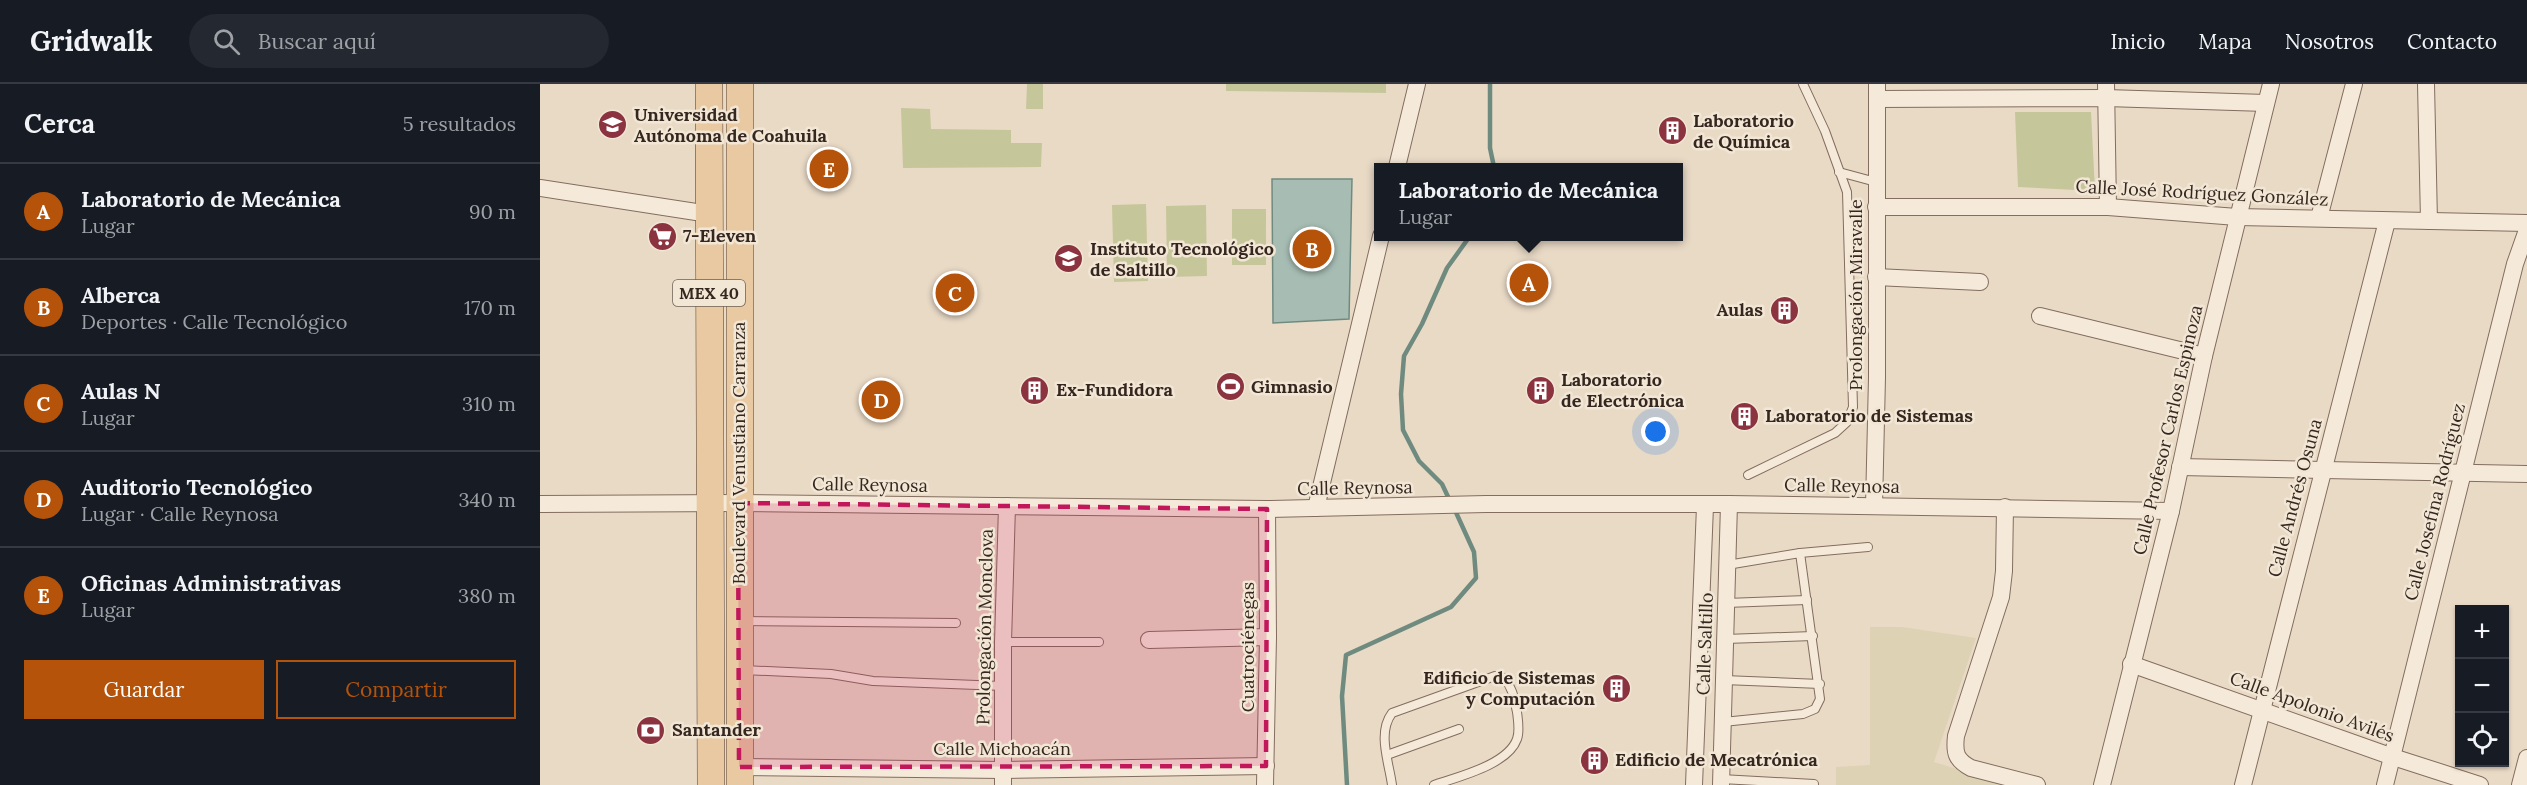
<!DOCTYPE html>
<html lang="es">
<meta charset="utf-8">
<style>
body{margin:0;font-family:Lora,serif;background:#242831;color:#f1f3f6}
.controls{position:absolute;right:18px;bottom:18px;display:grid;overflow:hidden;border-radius:0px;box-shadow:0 2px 4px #0004}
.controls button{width:54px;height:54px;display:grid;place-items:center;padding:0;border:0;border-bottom:2px solid #363941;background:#171b24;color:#f1f3f6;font:30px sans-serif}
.you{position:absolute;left:1116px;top:348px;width:21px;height:21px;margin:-15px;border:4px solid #fff;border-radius:50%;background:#1a73e8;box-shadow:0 0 0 9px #1a73e833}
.badge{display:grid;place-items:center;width:39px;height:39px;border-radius:50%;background:#b45309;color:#fff;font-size:20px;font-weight:700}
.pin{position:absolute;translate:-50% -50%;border:3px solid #fff;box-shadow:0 2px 6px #0006}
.popup{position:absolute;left:834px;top:79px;width:309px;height:78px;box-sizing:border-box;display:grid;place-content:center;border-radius:0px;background:#171b24;filter:drop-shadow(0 2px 4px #0005);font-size:20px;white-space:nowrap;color:#9ea1a6}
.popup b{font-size:22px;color:#f1f3f6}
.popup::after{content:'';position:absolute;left:50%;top:100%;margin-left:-12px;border:12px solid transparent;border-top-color:#171b24}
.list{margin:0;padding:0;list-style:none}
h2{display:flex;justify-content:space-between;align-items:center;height:78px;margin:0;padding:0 24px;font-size:26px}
h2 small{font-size:20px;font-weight:400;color:#9ea1a6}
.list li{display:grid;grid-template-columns:39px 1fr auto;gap:18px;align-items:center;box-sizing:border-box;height:96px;padding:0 24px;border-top:2px solid #363941}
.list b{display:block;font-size:22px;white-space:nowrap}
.list p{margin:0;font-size:20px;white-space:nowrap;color:#9ea1a6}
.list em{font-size:20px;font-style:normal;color:#9ea1a6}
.actions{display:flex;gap:12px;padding:18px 24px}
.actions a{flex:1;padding:14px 0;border:2px solid #b45309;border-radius:0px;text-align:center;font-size:21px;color:#b45309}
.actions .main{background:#b45309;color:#fff}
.icon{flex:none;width:33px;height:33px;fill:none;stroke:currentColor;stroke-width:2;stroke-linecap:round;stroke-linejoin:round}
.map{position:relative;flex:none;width:1987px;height:701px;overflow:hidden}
header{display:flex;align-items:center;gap:36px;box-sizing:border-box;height:84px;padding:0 30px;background:#171b24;border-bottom:2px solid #363941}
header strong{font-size:28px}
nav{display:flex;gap:33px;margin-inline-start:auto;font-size:21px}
.search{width:420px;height:54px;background:#242831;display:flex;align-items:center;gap:15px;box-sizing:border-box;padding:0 21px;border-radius:33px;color:#9ea1a6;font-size:22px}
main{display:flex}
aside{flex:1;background:#171b24}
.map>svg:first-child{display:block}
.farmland{fill:#ded2b5}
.green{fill:#c6c69b}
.water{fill:#a7bdb4;stroke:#6f8b80;stroke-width:1.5}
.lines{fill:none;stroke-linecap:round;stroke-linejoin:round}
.stream{stroke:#6f8b80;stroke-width:4.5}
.service-casing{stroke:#836d5e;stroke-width:10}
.minor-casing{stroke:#836d5e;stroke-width:18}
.primary-casing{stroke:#513c32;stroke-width:28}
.service{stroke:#f5e9d9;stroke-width:8}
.minor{stroke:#f5e9d9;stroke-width:16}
.primary{stroke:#e8c9a2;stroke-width:27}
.marked{fill:#c2185b;fill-opacity:0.2;stroke:#c2185b;stroke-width:4.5;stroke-dasharray:12 8;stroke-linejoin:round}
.labels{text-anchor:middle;stroke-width:5;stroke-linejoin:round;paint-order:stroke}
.shield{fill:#f2e6d5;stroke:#6e6056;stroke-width:1.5}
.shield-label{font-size:16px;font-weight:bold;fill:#352720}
.poi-label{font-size:18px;font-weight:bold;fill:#352720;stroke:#f2e6d5;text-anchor:start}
.street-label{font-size:18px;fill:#352720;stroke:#f2e6d5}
</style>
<header>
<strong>Gridwalk</strong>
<div class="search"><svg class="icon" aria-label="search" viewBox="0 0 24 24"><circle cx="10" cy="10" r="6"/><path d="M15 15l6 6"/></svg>Buscar aquí</div>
<nav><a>Inicio</a><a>Mapa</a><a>Nosotros</a><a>Contacto</a></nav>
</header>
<main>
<aside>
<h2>Cerca<small>5 resultados</small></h2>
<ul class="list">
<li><span class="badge">A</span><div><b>Laboratorio de Mecánica</b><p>Lugar</p></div><em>90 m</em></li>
<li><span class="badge">B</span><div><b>Alberca</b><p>Deportes · Calle Tecnológico</p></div><em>170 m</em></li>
<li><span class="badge">C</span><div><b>Aulas N</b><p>Lugar</p></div><em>310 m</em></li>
<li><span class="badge">D</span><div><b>Auditorio Tecnológico</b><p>Lugar · Calle Reynosa</p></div><em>340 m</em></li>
<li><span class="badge">E</span><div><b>Oficinas Administrativas</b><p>Lugar</p></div><em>380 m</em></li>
</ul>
<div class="actions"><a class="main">Guardar</a><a>Compartir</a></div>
</aside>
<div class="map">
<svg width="1987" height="701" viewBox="0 0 1987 701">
<rect width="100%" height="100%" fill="#e9dac6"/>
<!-- farmland -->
<path class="farmland" d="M 1330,543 L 1362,543 L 1436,554 L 1394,678 L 1470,701 L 1296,701 L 1296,683 L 1330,681 Z"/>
<!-- green -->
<g class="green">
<path d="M 487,0 L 503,0 L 503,25 L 486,25 Z"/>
<path d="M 686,0 L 846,0 L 846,9 L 686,7 Z"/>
<path d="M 361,24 L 390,25 L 391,45 L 471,46 L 471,59 L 502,59 L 501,83 L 363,84 Z"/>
<path d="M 1475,28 L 1551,28 L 1555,107 L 1478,103 Z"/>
<path d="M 606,120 L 608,197 L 574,198 L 572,121 Z"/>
<path d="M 666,121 L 667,192 L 627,193 L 626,122 Z"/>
<rect x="692" y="125" width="34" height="56"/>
</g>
<!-- water -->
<path class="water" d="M 732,95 L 812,95 L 809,235 L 733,239 Z"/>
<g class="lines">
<!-- stream -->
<g class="stream">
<path d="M 950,0 L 950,64 L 954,83"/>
<path d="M 910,417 L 902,400 L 879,377 L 863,346 L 861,310 L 864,272 L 882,240 L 907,184 L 930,152"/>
<path d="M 807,701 L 802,612 L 806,571 L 911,523 L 936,494 L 934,468 L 914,424"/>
</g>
<defs>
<g id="service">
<path d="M 1299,88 L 1336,98"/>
<path d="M 1208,391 L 1295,349 L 1307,338 L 1313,323 L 1307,108 L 1285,47 L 1263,0"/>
<path d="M 1260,469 L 1328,463"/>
<path d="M 1186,519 L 1267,516"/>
<path d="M 202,537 L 416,539"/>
<path d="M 1185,555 L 1273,552"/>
<path d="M 463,558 L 559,558"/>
<path d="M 203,586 L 291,590 L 333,597 L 463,602"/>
<path d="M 1184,596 L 1280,600"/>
<path d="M 1183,638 L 1263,630 L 1275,625 L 1280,615 L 1260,469 L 1187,481"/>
<path d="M 847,671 L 919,645"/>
<path d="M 1181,695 L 1274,700"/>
<path d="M 852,701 C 849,678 837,649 852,629 L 955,592 L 964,594 C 973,604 974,615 977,628 C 978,636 980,647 977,655 C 968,681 917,693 894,701"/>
</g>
<g id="minor">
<path d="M 1566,0 L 1568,123"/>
<path d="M 1886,0 L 1889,137"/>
<path d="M 1337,15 L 1566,14 L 1726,19"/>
<path d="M 857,83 L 877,0"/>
<path d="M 0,104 L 169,130"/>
<path d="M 1336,123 L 1568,123 L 1697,133 L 1987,139"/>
<path d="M 1779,134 L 1814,0"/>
<path d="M 1336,193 L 1440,198"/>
<path d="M 1500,232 L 1664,272"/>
<path d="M 1640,383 L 1987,390"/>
<path d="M 0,420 L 198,419 L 727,425 L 946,420 L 1189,420 L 1631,427"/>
<path d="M 1334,422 L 1337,293 L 1337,0"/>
<path d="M 1465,423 L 1464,487 L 1461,513 L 1416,652 C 1414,669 1416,676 1431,684 L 1497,701"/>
<path d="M 776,424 L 841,152"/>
<path d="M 609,556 L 728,553"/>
<path d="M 1591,580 L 1853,673 L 1940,701"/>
<path d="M 199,683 L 463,686 L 726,682"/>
<path d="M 463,701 L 463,558 L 467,422"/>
<path d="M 725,701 L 728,553 L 727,425"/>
<path d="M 1154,701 L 1165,422"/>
<path d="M 1181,701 L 1189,420"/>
<path d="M 1562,701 L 1631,427 L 1664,272 L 1731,0"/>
<path d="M 1703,701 L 1847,137"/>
<path d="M 1845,701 L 1975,180 L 1987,146"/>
<path d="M 1980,701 L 1987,674"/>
</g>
<g id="primary">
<path d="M 169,0 L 171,701"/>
<path d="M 200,701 L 200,0"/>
</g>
</defs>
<!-- service casing -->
<use href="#service" class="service-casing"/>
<!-- minor casing -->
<use href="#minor" class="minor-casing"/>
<!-- primary casing -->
<use href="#primary" class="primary-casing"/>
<!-- service -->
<use href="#service" class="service"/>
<!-- minor -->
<use href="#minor" class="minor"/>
<!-- primary -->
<use href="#primary" class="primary"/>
</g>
<!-- marked area -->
<path class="marked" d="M 198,419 L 727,425 L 726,682 L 199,683 Z"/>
<!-- icons -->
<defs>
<symbol id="university-disc" viewBox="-11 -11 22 22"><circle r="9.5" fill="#8b3440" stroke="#f2e6d5"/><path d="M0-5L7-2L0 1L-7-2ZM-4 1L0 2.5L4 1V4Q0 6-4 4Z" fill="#fff"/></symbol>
<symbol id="building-disc" viewBox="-11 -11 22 22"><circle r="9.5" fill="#8b3440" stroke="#f2e6d5"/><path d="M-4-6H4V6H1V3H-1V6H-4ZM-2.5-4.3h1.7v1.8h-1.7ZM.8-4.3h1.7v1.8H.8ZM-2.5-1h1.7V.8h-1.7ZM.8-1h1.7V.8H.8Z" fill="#fff"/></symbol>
<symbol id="supermarket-disc" viewBox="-11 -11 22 22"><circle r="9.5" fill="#8b3440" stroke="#f2e6d5"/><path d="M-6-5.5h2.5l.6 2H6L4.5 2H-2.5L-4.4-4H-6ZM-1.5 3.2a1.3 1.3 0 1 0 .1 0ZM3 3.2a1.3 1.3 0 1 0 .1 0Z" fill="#fff"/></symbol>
<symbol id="stadium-disc" viewBox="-11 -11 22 22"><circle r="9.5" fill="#8b3440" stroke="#f2e6d5"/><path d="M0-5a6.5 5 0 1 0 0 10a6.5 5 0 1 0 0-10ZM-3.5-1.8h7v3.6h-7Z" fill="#fff"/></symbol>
<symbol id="bank-disc" viewBox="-11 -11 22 22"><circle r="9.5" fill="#8b3440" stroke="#f2e6d5"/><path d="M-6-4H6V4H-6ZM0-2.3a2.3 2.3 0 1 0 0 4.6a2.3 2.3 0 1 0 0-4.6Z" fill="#fff"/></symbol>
</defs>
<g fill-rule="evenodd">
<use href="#university-disc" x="56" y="24" width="33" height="33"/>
<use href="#building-disc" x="1116" y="30" width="33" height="33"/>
<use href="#supermarket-disc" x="106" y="136" width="33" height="33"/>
<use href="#university-disc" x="512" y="158" width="33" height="33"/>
<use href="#building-disc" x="1228" y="210" width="33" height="33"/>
<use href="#stadium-disc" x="674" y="286" width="33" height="33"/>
<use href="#building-disc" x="478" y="290" width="33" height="33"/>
<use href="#building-disc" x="984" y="290" width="33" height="33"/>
<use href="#building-disc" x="1188" y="316" width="33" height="33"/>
<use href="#building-disc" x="1060" y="588" width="33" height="33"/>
<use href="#bank-disc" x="94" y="630" width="33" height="33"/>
<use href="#building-disc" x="1038" y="660" width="33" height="33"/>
</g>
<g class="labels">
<!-- shield labels -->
<rect class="shield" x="133" y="196" width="72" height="26" rx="4.5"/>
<g class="shield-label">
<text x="169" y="215">MEX 40</text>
</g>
<!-- poi labels -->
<g class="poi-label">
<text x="94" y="37">Universidad<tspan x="94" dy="21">Autónoma de Coahuila</tspan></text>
<text x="1153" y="43">Laboratorio<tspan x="1153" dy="21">de Química</tspan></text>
<text x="143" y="158">7-Eleven</text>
<text x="550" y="171">Instituto Tecnológico<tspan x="550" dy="21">de Saltillo</tspan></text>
<text x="1223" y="232" text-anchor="end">Aulas</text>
<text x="1021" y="302">Laboratorio<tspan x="1021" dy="21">de Electrónica</tspan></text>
<text x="711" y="309">Gimnasio</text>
<text x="516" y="312">Ex-Fundidora</text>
<text x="1225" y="338">Laboratorio de Sistemas</text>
<text x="1055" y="600" text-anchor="end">Edificio de Sistemas<tspan x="1055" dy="21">y Computación</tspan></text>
<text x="132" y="652">Santander</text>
<text x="1075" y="682">Edificio de Mecatrónica</text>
</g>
<!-- street labels -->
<g class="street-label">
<text transform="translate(1662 109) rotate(3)" y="6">Calle José Rodríguez González</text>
<text transform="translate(1316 211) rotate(-90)" y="6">Prolongación Miravalle</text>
<text transform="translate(1628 346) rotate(-77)" y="6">Calle Profesor Carlos Espinoza</text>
<text transform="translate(199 369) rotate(-90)" y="6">Boulevard Venustiano Carranza</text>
<text transform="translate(330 401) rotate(1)" y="6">Calle Reynosa</text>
<text transform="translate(1302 402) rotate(1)" y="6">Calle Reynosa</text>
<text transform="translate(815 404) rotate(-1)" y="6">Calle Reynosa</text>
<text transform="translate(1755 414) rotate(-75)" y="6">Calle Andrés Osuna</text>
<text transform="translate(1895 418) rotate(-76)" y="6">Calle Josefina Rodríguez</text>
<text transform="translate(445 543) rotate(-89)" y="6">Prolongación Monclova</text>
<text transform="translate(1165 560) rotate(-88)" y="6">Calle Saltillo</text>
<text transform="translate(708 563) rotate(-90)" y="6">Cuatrociénegas</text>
<text transform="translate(1772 623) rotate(20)" y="6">Calle Apolonio Avilés</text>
<text x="462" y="671">Calle Michoacán</text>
</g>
</g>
</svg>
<div class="controls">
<button>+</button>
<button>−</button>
<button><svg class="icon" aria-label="locate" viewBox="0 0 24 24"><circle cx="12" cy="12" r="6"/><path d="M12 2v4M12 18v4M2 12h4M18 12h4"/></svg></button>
</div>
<div class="you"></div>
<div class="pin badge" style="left:989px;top:199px">A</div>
<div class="popup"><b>Laboratorio de Mecánica</b>Lugar</div>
<div class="pin badge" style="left:772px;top:165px">B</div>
<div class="pin badge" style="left:415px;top:209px">C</div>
<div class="pin badge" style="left:341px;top:316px">D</div>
<div class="pin badge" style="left:289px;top:85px">E</div>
</div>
</main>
